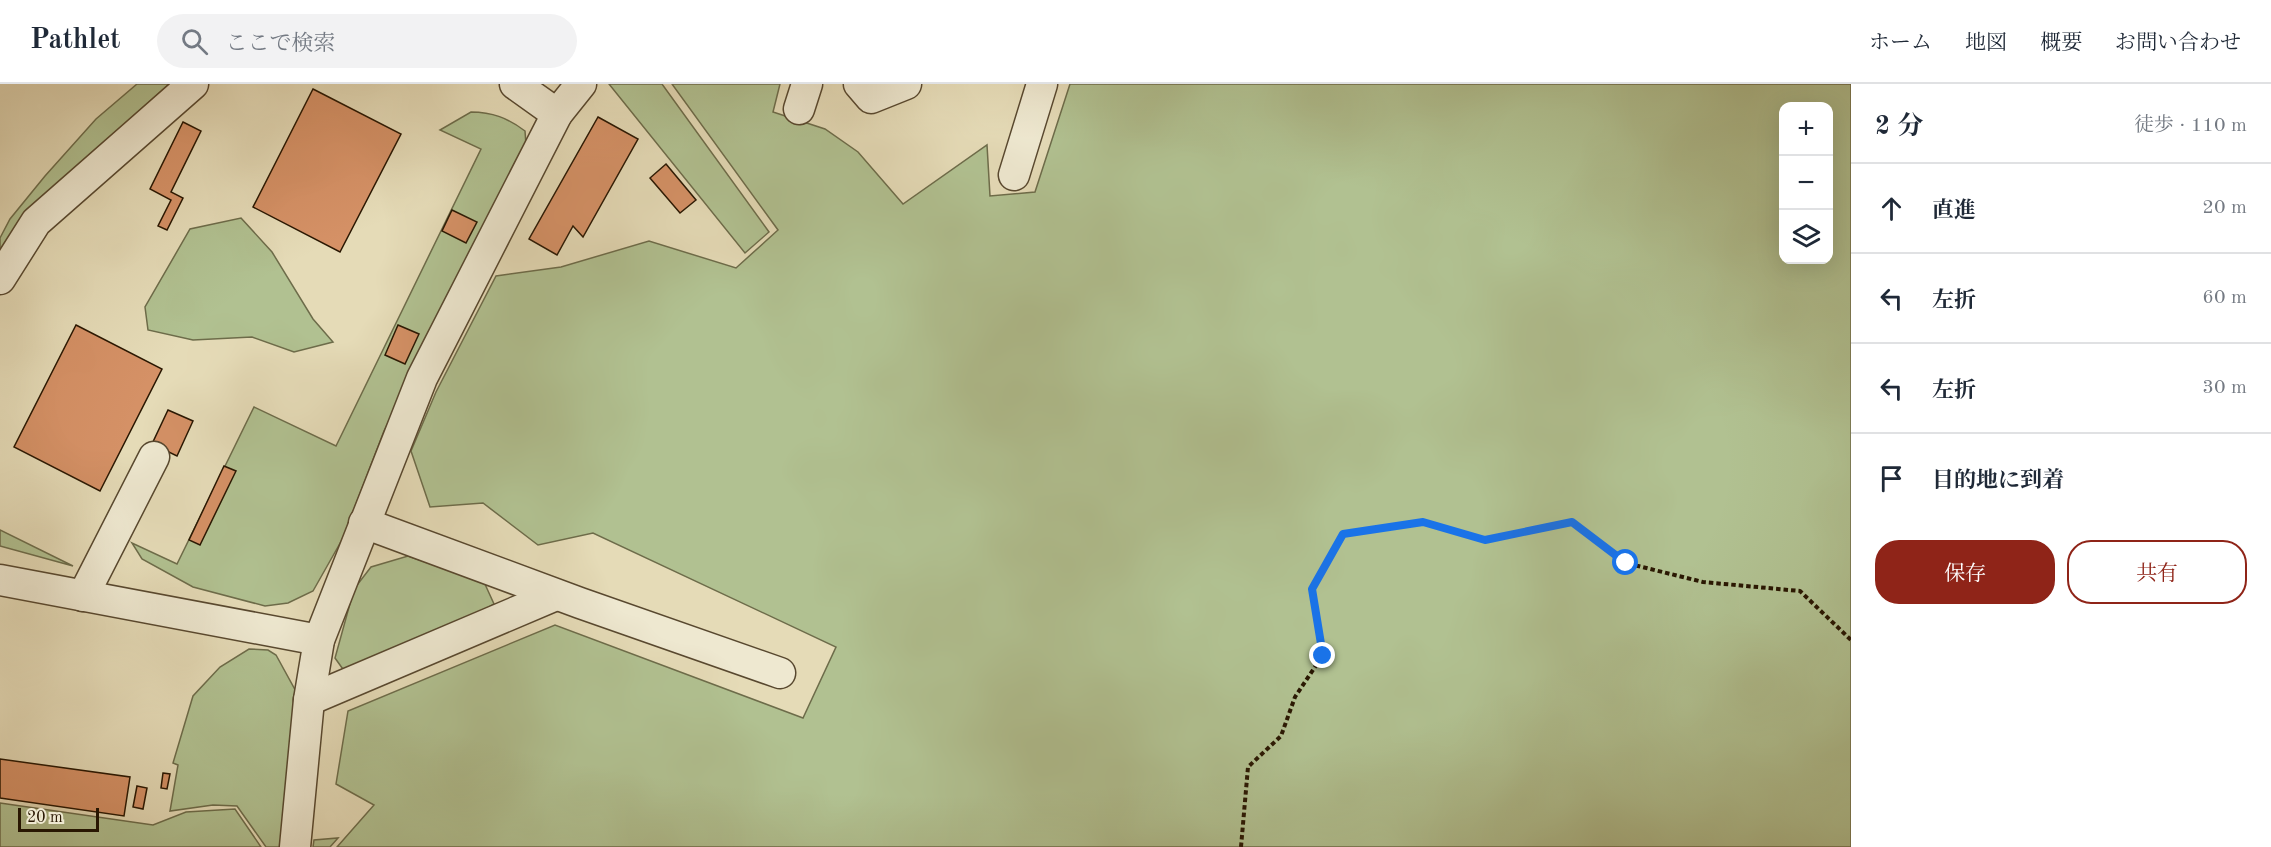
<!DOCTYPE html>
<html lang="ja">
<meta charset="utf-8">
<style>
body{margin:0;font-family:"Old Standard TT","Noto Serif JP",serif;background:#f2f2f3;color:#1f2937}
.controls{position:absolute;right:18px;top:18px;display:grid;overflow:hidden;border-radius:12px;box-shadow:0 6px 24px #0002}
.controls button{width:54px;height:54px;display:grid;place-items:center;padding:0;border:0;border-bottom:2px solid #e0e1e3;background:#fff;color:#1f2937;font:30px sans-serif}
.scale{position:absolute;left:18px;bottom:15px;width:81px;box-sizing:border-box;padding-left:6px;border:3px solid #291702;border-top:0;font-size:16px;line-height:21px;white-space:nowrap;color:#291702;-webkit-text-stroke:4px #eee8d0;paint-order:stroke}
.stop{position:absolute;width:18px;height:18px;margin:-14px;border:4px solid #1a73e8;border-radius:50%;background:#fff}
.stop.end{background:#1a73e8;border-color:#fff;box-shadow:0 2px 6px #0008}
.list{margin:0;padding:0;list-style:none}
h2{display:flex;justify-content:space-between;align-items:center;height:78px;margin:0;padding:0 24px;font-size:26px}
h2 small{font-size:20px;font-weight:400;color:#747a83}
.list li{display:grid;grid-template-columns:39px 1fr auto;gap:18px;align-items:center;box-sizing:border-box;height:90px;padding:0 24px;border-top:2px solid #e0e1e3}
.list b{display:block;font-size:22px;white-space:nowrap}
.list em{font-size:20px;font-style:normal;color:#747a83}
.actions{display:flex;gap:12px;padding:18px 24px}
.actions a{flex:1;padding:14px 0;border:2px solid #8f2418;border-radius:24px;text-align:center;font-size:21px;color:#8f2418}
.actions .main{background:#8f2418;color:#fff}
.icon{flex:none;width:33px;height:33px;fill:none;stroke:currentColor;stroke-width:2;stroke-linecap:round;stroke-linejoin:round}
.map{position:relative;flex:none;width:1851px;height:763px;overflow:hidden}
header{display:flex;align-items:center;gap:36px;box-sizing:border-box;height:84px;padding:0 30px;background:#fff;border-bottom:2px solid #e0e1e3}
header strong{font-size:28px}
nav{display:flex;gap:33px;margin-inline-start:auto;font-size:21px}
.search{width:420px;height:54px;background:#f2f2f3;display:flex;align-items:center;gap:15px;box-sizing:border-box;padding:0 21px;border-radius:33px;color:#747a83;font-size:22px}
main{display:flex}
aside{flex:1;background:#fff}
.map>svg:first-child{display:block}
.green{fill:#b1c191;stroke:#6d6c4a;stroke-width:1.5;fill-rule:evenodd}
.building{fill:#d59166;stroke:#291702;stroke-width:1.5}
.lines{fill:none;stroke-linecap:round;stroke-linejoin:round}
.minor-casing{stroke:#58482f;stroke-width:33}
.path{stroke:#291702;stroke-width:4;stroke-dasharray:4.5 3;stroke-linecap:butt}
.minor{stroke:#eee8d0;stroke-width:30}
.route{stroke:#1a73e8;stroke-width:8}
</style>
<header>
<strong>Pathlet</strong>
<div class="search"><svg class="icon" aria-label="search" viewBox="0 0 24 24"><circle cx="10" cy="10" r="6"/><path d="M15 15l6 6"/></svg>ここで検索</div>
<nav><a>ホーム</a><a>地図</a><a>概要</a><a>お問い合わせ</a></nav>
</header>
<main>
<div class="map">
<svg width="1851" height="763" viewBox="0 0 1851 763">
<rect width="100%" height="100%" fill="#e5dbb7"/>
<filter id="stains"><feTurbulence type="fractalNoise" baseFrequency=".00333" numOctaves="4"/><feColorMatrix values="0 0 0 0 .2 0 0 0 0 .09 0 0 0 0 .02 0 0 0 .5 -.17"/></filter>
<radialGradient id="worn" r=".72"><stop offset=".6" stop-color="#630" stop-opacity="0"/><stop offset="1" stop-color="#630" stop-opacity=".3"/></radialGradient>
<!-- green -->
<g class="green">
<path d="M 137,0 L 169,0 L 58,100 L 0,170 L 0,154 L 10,135 L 45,92 L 96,35 Z"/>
<path d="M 609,0 L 662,0 L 769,148 L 745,169 Z"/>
<path d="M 672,0 L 780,0 L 773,28 L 825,45 L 858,68 L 903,120 L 987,61 L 990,112 L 1035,108 L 1070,0 L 1851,0 L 1851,763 L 337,763 L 374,721 L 336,700 L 348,627 L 555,541 L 803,634 L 836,563 L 593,449 L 538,461 L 483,419 L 430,423 L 411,367 L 436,308 L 496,192 L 561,183 L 649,157 L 736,184 L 778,146 ZM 1784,22 L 1828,22 L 1828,176 L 1784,176 Z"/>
<path d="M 471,28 C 492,28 508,34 525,47 L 526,61 L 384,347 L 343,454 L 313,507 L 288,519 L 265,522 L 193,503 L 142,475 L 132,459 L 177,480 L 254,323 L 336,362 L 481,65 L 440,46 Z"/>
<path d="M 241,134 L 272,168 L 313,235 L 333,258 L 294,268 L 252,253 L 193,256 L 148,246 L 145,223 L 190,145 Z"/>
<path d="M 0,446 L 73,482 L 0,462 Z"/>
<path d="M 408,472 L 484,498 L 494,520 L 463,539 L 345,588 L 335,574 L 354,505 L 371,483 Z"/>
<path d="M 249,565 L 268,566 L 276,571 L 299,613 L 281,763 L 266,763 L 237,722 L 213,721 L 170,727 L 178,681 L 173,679 L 193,612 L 220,583 Z"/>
<path d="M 0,719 L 153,741 L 186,728 L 235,725 L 261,763 L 0,763 Z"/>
<path d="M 338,754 L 330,763 L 313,763 L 314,756 Z"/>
</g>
<!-- building -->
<g class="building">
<path d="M 313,5 L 401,50 L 340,168 L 253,123 Z"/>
<path d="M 598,33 L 638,55 L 583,153 L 573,142 L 557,171 L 529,155 Z"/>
<path d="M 183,38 L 201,47 L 171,108 L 183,114 L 167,146 L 158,142 L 171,116 L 150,105 Z"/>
<path d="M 666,80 L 696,116 L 680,129 L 650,94 Z"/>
<path d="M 452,126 L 477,138 L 466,159 L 442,147 Z"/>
<path d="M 76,241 L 162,285 L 100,407 L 14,363 Z"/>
<path d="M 398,241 L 419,250 L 405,280 L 385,271 Z"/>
<path d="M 168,326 L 193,337 L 177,372 L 152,360 Z"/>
<path d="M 224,382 L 236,387 L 200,461 L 189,456 Z"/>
<path d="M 0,675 L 130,693 L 124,732 L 0,714 Z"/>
<path d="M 163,689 L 170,690 L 167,705 L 161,704 Z"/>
<path d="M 137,702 L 147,704 L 143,725 L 133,723 Z"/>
</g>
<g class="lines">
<defs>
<g id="minor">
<path d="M 515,0 L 557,30"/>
<path d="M 859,0 L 871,14 L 906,0"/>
<path d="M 799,25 L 807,0"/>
<path d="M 1014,91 L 1042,0"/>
<path d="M 0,195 L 36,138 L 193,0"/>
<path d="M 364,439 L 580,519 L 780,589"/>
<path d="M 0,496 L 319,556"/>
<path d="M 83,512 L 154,373"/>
<path d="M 309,616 L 556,511"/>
<path d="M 295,763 L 309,616 L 319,556 L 422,294 L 557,30 L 581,0"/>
</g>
</defs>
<!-- minor casing -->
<use href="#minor" class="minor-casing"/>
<!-- path -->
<path class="path" d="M 1241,763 L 1248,683 L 1281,652 L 1295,613 L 1323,571 L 1312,505 L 1343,450 L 1423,438 L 1485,456 L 1573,438 L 1626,479 L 1703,498 L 1800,507 L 1851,556"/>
<!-- minor -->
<use href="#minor" class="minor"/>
</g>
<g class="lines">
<!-- route -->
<path class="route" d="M 1323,572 L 1312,505 L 1343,450 L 1423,438 L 1485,456 L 1572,438 L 1626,479"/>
</g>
<rect width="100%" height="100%" filter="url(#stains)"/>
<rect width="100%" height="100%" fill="url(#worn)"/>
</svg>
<div class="controls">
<button>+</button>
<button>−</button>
<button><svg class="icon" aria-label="layers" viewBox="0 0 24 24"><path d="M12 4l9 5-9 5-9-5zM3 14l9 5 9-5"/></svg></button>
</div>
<div class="scale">20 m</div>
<div class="stop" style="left:1626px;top:479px"></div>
<div class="stop end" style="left:1323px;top:572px"></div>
</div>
<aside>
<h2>2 分<small>徒歩 · 110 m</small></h2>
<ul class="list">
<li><svg class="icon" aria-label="ahead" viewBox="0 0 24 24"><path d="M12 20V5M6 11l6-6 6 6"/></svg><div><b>直進</b></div><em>20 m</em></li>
<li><svg class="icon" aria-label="left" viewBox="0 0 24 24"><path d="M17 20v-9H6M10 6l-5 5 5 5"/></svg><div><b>左折</b></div><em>60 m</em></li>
<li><svg class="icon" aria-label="left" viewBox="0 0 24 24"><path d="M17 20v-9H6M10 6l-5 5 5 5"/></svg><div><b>左折</b></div><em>30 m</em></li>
<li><svg class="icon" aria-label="arrive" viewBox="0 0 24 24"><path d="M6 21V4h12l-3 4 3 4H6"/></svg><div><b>目的地に到着</b></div></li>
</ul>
<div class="actions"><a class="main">保存</a><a>共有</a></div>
</aside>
</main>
